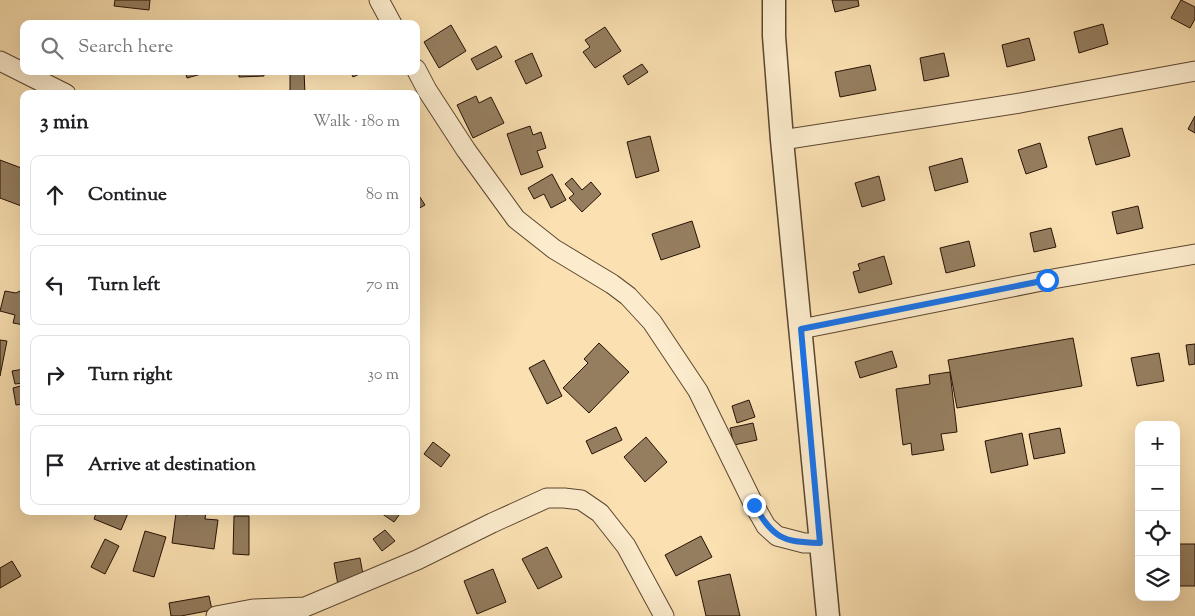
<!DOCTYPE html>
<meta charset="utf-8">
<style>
body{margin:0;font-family:"Sorts Mill Goudy",serif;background:#f2f2f2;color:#202124}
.controls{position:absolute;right:15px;bottom:15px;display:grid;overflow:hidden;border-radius:10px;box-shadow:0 5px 20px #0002}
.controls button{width:45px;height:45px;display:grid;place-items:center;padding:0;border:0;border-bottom:1px solid #e0e0e0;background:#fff;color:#202124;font:25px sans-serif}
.stop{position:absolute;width:15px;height:15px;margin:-11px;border:4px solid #1a73e8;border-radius:50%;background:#fff}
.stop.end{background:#1a73e8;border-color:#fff;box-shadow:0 1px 5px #0008}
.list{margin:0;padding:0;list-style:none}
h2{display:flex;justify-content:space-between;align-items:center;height:65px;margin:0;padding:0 20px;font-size:21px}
h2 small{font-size:16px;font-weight:400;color:#757577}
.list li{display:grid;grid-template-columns:32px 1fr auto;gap:15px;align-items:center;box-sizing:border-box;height:80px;margin:0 10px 10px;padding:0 10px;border:1px solid #e0e0e0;border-radius:10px}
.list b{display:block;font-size:19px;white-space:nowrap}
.list em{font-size:16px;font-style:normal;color:#757577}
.icon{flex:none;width:28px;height:28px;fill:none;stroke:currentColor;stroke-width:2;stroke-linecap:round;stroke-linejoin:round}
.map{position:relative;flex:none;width:1195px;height:616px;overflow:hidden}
.search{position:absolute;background:#fff;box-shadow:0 5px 20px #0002;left:20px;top:20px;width:400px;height:55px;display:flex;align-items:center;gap:12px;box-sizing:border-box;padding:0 18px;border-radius:10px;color:#757577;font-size:19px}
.panel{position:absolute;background:#fff;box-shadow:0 5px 20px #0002;left:20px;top:90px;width:400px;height:425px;border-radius:10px}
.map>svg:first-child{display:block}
.building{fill:#957e5f;stroke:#271205}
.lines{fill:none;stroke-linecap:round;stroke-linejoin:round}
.minor-casing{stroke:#5c4630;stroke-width:21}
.tertiary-casing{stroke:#5c4630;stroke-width:25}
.minor{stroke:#fceccd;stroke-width:19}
.tertiary{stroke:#fceccd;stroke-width:22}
.route{stroke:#1a73e8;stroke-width:6}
</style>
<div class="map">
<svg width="1195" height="616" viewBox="0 0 1195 616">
<rect width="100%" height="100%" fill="#fbe1b2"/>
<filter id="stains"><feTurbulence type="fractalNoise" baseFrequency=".004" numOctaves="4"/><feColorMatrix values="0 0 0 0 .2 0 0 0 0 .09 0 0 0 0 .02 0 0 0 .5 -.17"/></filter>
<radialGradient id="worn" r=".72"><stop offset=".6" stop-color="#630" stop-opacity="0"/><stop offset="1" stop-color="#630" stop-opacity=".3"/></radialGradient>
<!-- building -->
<g class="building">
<path d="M 115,0 L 150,0 L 149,10 L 114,6 Z"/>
<path d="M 832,0 L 858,0 L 859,6 L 835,12 Z"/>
<path d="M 1181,0 L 1195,7 L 1195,19 L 1190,28 L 1171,18 Z"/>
<path d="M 1103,24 L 1108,44 L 1079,53 L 1074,32 Z"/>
<path d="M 451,25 L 466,51 L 439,68 L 424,42 Z"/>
<path d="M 605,27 L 621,51 L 595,68 L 583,52 L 590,47 L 585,40 Z"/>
<path d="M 1029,38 L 1035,60 L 1007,67 L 1002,45 Z"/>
<path d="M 496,46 L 502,57 L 477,70 L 471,59 Z"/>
<path d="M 532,53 L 542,76 L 526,84 L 515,61 Z"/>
<path d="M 944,53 L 949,76 L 924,81 L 920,58 Z"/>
<path d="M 642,64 L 648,72 L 628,85 L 623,76 Z"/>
<path d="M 870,65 L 876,90 L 840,97 L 835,72 Z"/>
<path d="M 185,71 L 212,71 L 187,78 Z"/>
<path d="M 239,71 L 264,71 L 264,76 L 239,77 Z"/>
<path d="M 290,71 L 304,71 L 305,94 L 290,94 Z"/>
<path d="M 350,71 L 366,71 L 353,77 Z"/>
<path d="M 476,96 L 479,103 L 491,97 L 504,123 L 473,138 L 457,105 Z"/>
<path d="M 1195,116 L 1195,133 L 1188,129 Z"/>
<path d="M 530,126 L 533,135 L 541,132 L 546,148 L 537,151 L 543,167 L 521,175 L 507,134 Z"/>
<path d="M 1122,128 L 1130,156 L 1096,165 L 1088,137 Z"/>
<path d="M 650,136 L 659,171 L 636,178 L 627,142 Z"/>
<path d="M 1040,143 L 1047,167 L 1026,174 L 1018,150 Z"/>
<path d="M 962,158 L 968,182 L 935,191 L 929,167 Z"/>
<path d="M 0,160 L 24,169 L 24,207 L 0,198 Z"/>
<path d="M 552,174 L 566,200 L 551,208 L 544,194 L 534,199 L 528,188 Z"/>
<path d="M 879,176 L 885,200 L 862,207 L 855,183 Z"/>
<path d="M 572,178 L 582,190 L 591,182 L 601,194 L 582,212 L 569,198 L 574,194 L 565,184 Z"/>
<path d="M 416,191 L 425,205 L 416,210 Z"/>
<path d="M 1138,206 L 1143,228 L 1117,234 L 1112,212 Z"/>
<path d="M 692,221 L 700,247 L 661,260 L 652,234 Z"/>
<path d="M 1051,228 L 1056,247 L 1034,252 L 1030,233 Z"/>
<path d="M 969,241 L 975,266 L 946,273 L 940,248 Z"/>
<path d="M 884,256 L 892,284 L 859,293 L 853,272 L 860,270 L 858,264 Z"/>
<path d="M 24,289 L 24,325 L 13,323 L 15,315 L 0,311 L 5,291 L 16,293 Z"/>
<path d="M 1073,338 L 1082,386 L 957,408 L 948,360 Z"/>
<path d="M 0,340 L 7,341 L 0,376 Z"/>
<path d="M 599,343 L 629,372 L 589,413 L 563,388 L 588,363 L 584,359 Z"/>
<path d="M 1195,344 L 1195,364 L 1189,365 L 1186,345 Z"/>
<path d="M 892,351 L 897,367 L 860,378 L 855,362 Z"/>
<path d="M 1159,353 L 1164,381 L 1137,386 L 1131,358 Z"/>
<path d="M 544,360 L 562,396 L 547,404 L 529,368 Z"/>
<path d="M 24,369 L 24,383 L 15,384 L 12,371 Z"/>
<path d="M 950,372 L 957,432 L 941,434 L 944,450 L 912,455 L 911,443 L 903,445 L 896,389 L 930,384 L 929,375 Z"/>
<path d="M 24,385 L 24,404 L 16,405 L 13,388 Z"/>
<path d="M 749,400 L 755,417 L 737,423 L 732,406 Z"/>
<path d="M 753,423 L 757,440 L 734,445 L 730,428 Z"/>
<path d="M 616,427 L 622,440 L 592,454 L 586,441 Z"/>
<path d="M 1060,428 L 1065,453 L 1034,459 L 1029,434 Z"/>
<path d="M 1022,433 L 1028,465 L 991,473 L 985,441 Z"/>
<path d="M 646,437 L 667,462 L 645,482 L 624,457 Z"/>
<path d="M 433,442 L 450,455 L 441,467 L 424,454 Z"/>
<path d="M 97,511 L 129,511 L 121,530 L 94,519 Z"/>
<path d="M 189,511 L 206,512 L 205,519 L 218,520 L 214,549 L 172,543 L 176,513 L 188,515 Z"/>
<path d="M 378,511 L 402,511 L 394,522 Z"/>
<path d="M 234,516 L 249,516 L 249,555 L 233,554 Z"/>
<path d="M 385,530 L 395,541 L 382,551 L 373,539 Z"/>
<path d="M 145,531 L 166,537 L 154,577 L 133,571 Z"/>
<path d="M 701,536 L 712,557 L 676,576 L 665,555 Z"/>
<path d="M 105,539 L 119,546 L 105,574 L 91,567 Z"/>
<rect x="1176" y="544" width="19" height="42"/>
<path d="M 547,547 L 562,577 L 538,589 L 522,559 Z"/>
<path d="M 360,558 L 364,580 L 338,585 L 334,563 Z"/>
<path d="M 12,561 L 21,576 L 0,588 L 0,568 Z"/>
<path d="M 493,569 L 506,602 L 477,614 L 464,581 Z"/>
<path d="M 730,574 L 740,616 L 706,616 L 698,581 Z"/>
<path d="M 209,596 L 212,610 L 181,616 L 171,616 L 169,603 Z"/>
</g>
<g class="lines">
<defs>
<g id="minor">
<path d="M 379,0 L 392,24"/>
<path d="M 0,61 L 66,94"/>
<path d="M 416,69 L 427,90 L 466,150 L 516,219 L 554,249 L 612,284 L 628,296 L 652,322 L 698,391 L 754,505 L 766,526 L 777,536 L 804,543 L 820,543"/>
<path d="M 782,140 L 1020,103 L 1195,71"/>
<path d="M 801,329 L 1047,280 L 1195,254"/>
<path d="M 216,616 L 253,609 L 305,607 L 417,560 L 492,523 L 547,498 L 564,498 L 581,500 L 600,513 L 626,546 L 664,616"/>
</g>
<path id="tertiary" d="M 774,0 L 774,36 L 782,140 L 828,616"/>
</defs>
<!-- minor casing -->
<use href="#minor" class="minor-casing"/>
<!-- tertiary casing -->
<use href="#tertiary" class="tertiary-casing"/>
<!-- minor -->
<use href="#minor" class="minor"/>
<!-- tertiary -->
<use href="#tertiary" class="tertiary"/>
</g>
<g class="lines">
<!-- route -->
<path class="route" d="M 754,505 C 774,538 781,542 820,543 L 801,329 L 1047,280"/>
</g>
<rect width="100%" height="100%" filter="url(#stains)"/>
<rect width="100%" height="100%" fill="url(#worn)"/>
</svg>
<div class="controls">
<button>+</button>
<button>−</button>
<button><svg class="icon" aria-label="locate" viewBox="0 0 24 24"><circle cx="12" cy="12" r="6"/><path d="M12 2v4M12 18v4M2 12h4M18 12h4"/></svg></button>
<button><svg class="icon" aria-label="layers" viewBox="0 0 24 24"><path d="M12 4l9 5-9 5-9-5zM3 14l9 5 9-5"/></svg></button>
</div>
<div class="stop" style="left:1047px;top:280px"></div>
<div class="stop end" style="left:754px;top:505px"></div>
<div class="search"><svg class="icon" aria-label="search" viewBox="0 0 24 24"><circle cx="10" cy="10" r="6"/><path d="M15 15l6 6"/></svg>Search here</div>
<section class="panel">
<h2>3 min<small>Walk · 180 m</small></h2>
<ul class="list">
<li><svg class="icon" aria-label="ahead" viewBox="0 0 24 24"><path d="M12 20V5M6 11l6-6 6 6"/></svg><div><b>Continue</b></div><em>80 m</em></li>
<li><svg class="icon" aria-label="left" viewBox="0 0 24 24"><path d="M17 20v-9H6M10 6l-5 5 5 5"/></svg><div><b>Turn left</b></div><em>70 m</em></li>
<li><svg class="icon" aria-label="right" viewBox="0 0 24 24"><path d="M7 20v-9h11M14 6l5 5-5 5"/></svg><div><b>Turn right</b></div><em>30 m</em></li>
<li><svg class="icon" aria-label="arrive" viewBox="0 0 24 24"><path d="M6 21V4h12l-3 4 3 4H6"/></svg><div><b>Arrive at destination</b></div></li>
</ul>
</section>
</div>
